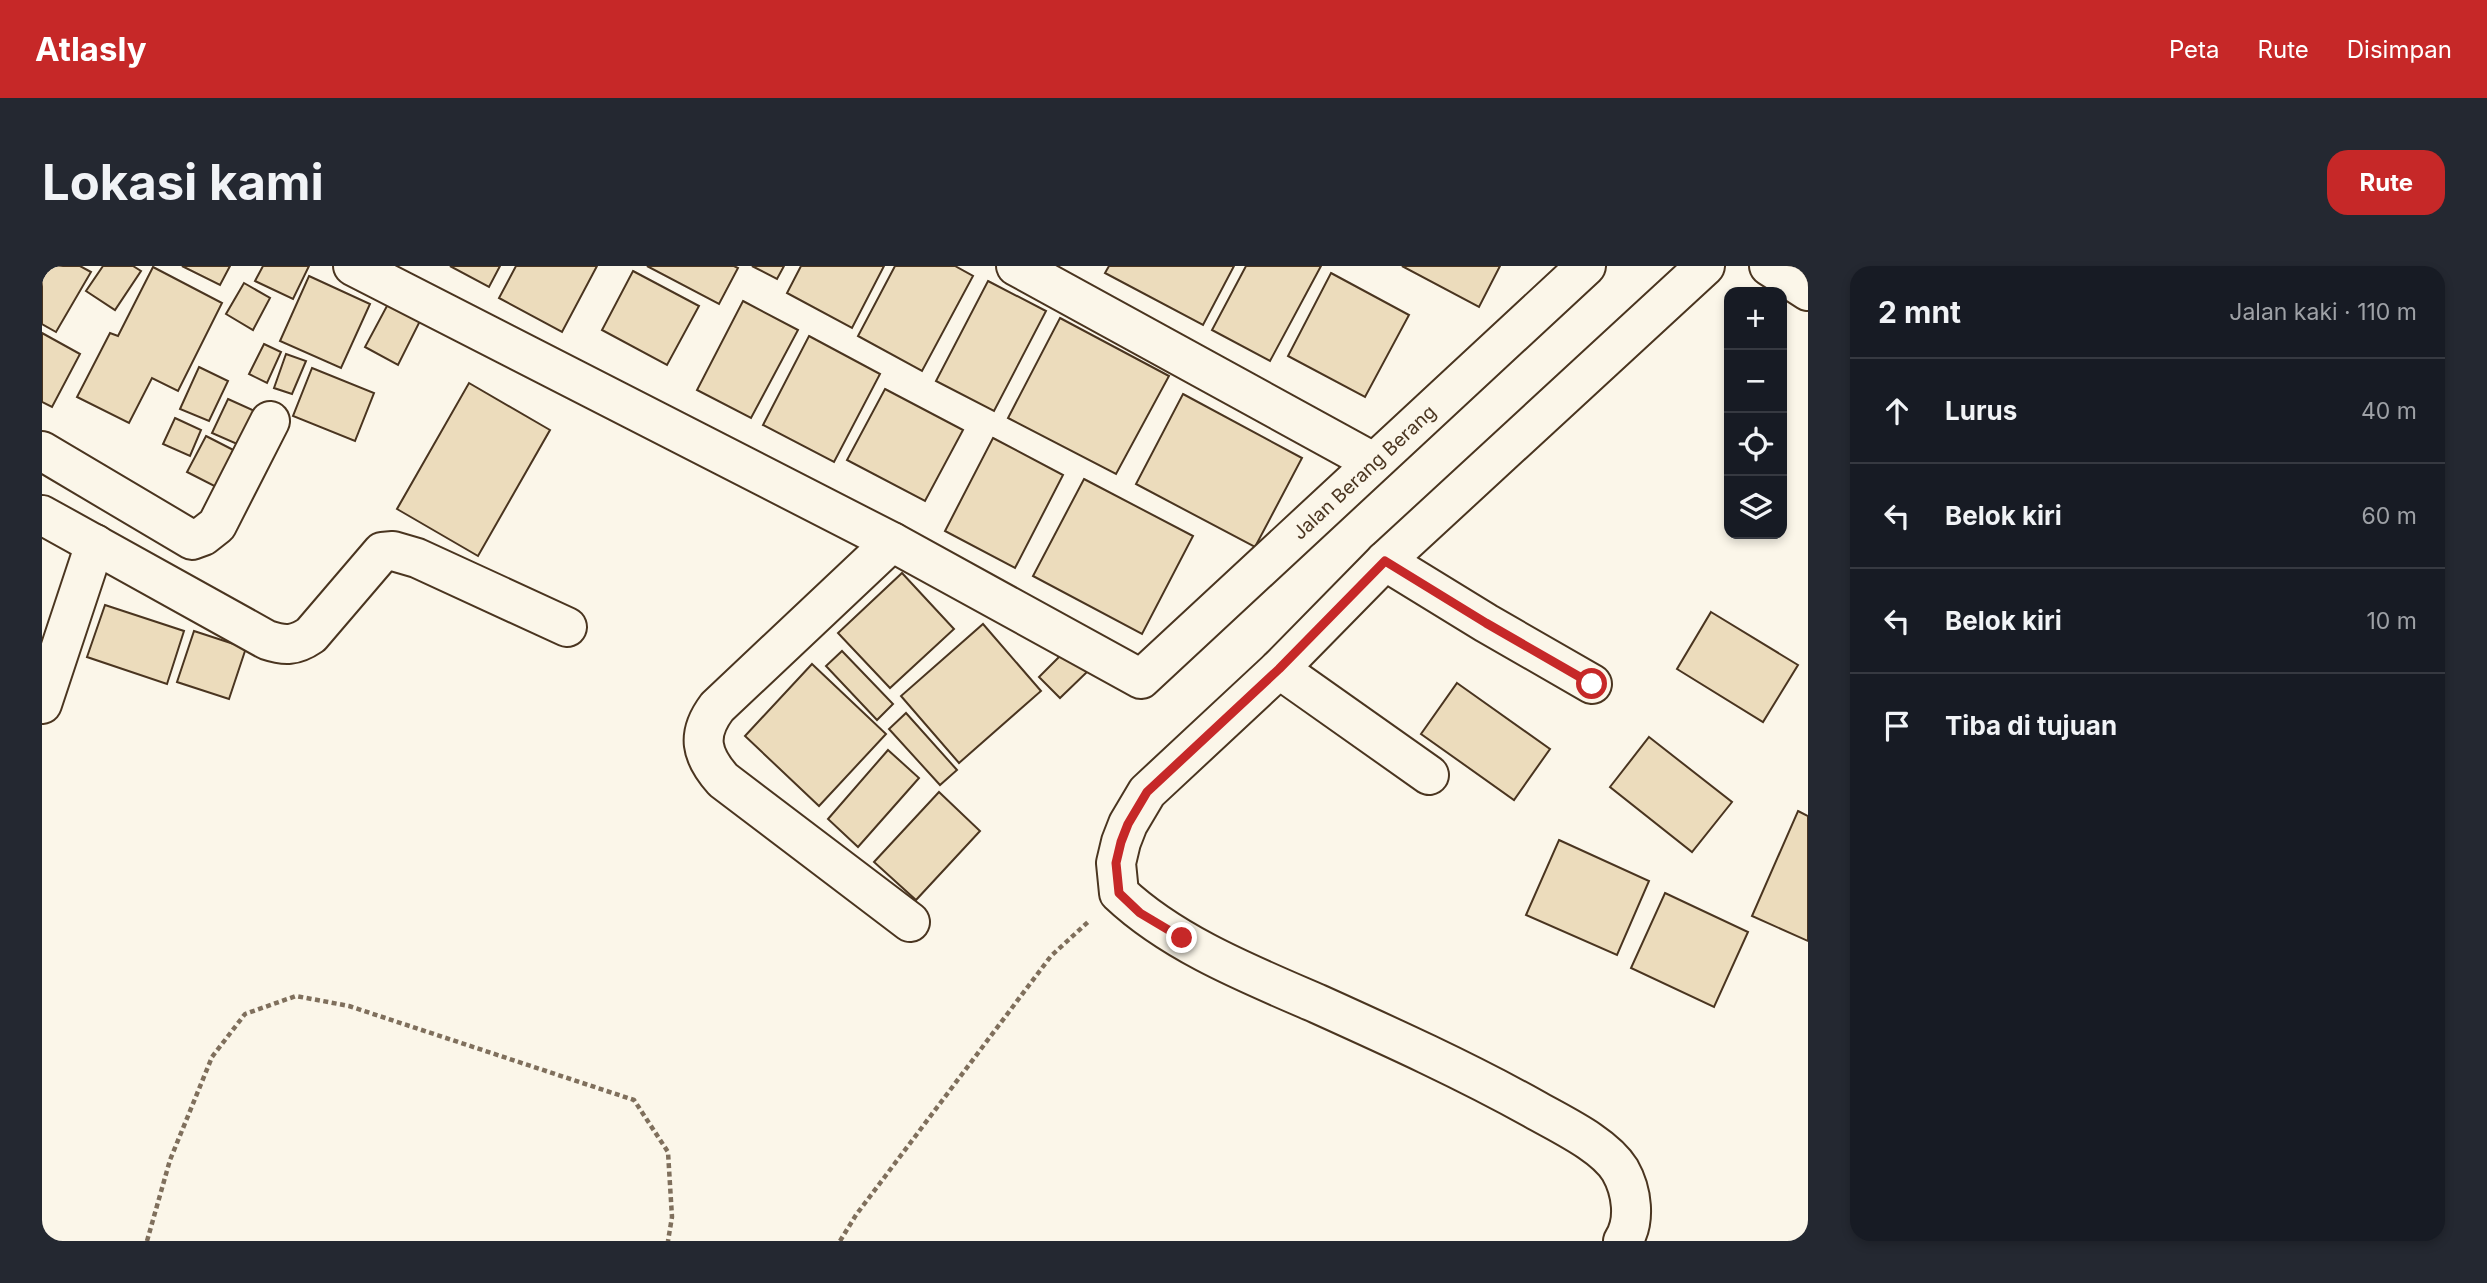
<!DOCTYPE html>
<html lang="id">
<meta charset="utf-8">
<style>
body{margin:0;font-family:Inter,sans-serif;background:#242831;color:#f1f3f6}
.controls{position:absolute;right:21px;top:21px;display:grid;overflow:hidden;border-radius:14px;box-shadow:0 4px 10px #0003}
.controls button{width:63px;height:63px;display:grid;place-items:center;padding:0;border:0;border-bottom:2px solid #363941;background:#171b24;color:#f1f3f6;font:35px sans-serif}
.stop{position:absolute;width:21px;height:21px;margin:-16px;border:5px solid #c62828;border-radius:50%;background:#fff}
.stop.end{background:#c62828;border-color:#fff;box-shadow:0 2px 7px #0008}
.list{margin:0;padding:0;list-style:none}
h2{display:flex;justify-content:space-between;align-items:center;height:91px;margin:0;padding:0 28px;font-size:30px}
h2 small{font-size:23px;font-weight:400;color:#9ea1a6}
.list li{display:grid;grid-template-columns:46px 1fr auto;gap:21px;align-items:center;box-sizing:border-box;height:105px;padding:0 28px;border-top:2px solid #363941}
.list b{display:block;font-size:26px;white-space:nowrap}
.list em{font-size:23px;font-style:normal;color:#9ea1a6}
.icon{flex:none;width:38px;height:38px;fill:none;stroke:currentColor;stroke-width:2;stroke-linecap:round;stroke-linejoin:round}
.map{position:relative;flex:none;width:1766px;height:975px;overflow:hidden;border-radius:21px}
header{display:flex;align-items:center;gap:42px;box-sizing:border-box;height:98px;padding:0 35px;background:#c62828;color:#fff}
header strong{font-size:33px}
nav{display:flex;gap:38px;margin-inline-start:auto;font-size:24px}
.intro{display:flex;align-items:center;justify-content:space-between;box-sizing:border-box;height:168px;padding:0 42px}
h1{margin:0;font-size:49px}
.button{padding:18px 32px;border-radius:21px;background:#c62828;color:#fff;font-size:24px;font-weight:700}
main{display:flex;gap:42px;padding:0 42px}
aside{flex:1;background:#171b24;border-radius:21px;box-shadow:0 4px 10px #0003}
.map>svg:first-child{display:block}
.building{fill:#ecdcbc;stroke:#4a3520;stroke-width:2}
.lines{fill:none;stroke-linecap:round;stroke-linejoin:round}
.minor-casing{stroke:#4a3520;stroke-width:42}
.path{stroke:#7f6f5c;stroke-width:4.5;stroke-dasharray:5 3.5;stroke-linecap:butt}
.minor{stroke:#fbf6e9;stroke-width:38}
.route{stroke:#c62828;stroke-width:9}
.labels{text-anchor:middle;stroke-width:5;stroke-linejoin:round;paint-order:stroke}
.street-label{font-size:19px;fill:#4a3520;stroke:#fbf6e9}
</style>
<header>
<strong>Atlasly</strong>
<nav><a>Peta</a><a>Rute</a><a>Disimpan</a></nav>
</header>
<div class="intro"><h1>Lokasi kami</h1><a class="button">Rute</a></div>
<main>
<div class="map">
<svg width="1766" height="975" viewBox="0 0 1766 975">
<rect width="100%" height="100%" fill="#fbf6e9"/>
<!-- building -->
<g class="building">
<path d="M 4,0 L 38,0 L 49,6 L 14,66 L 0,58 L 0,7 Z"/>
<path d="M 61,0 L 91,0 L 99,5 L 73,44 L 44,25 Z"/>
<path d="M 140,0 L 188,0 L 178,19 Z"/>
<path d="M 221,0 L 267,0 L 251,33 L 213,15 Z"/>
<path d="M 408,0 L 458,0 L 447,21 Z"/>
<path d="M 474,0 L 555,0 L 520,66 L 457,32 Z"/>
<path d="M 605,0 L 692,0 L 696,2 L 677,38 Z"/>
<path d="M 710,0 L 742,0 L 735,13 Z"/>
<path d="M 759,0 L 842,0 L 810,62 L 745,27 Z"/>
<path d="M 853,0 L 913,0 L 931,10 L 880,105 L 816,70 Z"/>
<path d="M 1067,0 L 1192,0 L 1161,59 L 1063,7 Z"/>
<path d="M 1204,0 L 1279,0 L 1228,95 L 1170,64 Z"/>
<path d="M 1360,0 L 1458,0 L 1437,41 Z"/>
<path d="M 111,1 L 180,37 L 136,125 L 110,112 L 87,157 L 35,131 L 68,67 L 76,70 Z"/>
<path d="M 591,5 L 657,40 L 625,99 L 560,64 Z"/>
<path d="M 1289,7 L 1367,49 L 1323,131 L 1246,90 Z"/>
<path d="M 267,10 L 328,38 L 299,102 L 238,75 Z"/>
<path d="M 946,15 L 1004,45 L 952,145 L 894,115 Z"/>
<path d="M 202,17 L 228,32 L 211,64 L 184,48 Z"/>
<path d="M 701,35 L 756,64 L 709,152 L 655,124 Z"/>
<path d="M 346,38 L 378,55 L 356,99 L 323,81 Z"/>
<path d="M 1018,52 L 1127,110 L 1074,208 L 966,152 Z"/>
<path d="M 0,67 L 38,88 L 10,141 L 0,136 Z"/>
<path d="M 767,70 L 838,108 L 792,196 L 721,159 Z"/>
<path d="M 222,78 L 239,86 L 225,117 L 207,108 Z"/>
<path d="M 244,88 L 264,95 L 250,128 L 232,122 Z"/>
<path d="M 157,101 L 186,115 L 167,155 L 138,143 Z"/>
<path d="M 270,102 L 332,127 L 313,175 L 251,150 Z"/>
<path d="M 427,117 L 508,164 L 436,290 L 355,243 Z"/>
<path d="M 843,123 L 921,164 L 883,235 L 805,194 Z"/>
<path d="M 1141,128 L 1260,192 L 1213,281 L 1094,218 Z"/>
<path d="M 186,133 L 226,151 L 211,185 L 170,167 Z"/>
<path d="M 133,152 L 159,164 L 148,190 L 121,178 Z"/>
<path d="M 164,170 L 207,192 L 188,228 L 145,206 Z"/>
<path d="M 951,172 L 1021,209 L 973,302 L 903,265 Z"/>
<path d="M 1042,213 L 1151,270 L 1100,368 L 991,310 Z"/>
<path d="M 860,307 L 912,363 L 848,422 L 796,367 Z"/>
<path d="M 63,339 L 142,365 L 125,418 L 45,391 Z"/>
<path d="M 1669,346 L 1756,399 L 1721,456 L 1635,403 Z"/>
<path d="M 941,358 L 999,425 L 917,497 L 859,430 Z"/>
<path d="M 152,365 L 204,382 L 187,433 L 135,416 Z"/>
<path d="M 1025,383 L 1046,405 L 1018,432 L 997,411 Z"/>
<path d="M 800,385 L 851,438 L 835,454 L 784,400 Z"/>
<path d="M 770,398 L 844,468 L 777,540 L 703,470 Z"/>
<path d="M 1415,417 L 1508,483 L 1472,534 L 1379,468 Z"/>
<path d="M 864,447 L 915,504 L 898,519 L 847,463 Z"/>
<path d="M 1607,471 L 1690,536 L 1650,586 L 1568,521 Z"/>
<path d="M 846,484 L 877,512 L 816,581 L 786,553 Z"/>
<path d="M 897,526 L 938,565 L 874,634 L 832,596 Z"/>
<path d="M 1756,545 L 1766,550 L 1766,675 L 1710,650 Z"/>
<path d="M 1517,574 L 1607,615 L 1575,689 L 1484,649 Z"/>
<path d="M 1623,627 L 1706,666 L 1672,741 L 1589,702 Z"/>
</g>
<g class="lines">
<defs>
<g id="minor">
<path id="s1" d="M 311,0 L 850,276 L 1099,413 L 1544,0"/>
<path d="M 974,0 L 1331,196"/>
<path d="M 1727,0 L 1766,25"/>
<path d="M 0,185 L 150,274 L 161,270 L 175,259 L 228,155"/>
<path d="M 0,249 L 225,374 C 243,380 253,380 269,369 L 340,286 L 351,285 L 375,292 L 525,361"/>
<path d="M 850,276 L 675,441 C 654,469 659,489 681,514 L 868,656"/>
<path d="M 1343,295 L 1444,357 L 1550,418"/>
<path d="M 1237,403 L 1387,509"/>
<path d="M 0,438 L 53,278"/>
<path d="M 1581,975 C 1594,955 1590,925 1578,904 C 1562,878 1518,858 1492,843 C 1422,804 1349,771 1276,738 C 1209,709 1131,678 1077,627 L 1074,597 L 1079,576 L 1086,558 L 1105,526 L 1237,403 L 1343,295 L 1663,0"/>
</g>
</defs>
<!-- minor casing -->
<use href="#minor" class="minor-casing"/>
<!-- path -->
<g class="path">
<path d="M 105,975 L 128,894 L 170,791 L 203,748 L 254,730 L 307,740 L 592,834 L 626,886 L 630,951 L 626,975"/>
<path d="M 798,975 L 814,949 L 1009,690 L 1046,656"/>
</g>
<!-- minor -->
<use href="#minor" class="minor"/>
</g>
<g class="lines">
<!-- route -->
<path class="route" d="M 1140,672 L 1098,647 L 1077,627 L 1074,597 L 1079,576 L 1086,558 L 1105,526 L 1237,403 L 1343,295 L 1444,357 L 1550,418"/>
</g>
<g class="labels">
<!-- street labels -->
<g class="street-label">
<text dy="7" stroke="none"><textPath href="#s1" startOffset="1194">Jalan Berang Berang</textPath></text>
</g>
</g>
</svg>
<div class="controls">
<button>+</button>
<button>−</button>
<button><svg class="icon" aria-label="locate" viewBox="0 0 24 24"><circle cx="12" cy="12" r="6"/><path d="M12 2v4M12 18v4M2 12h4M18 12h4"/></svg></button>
<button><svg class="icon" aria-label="layers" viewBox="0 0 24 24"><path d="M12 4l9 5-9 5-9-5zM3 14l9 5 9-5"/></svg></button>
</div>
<div class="stop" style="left:1550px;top:418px"></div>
<div class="stop end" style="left:1140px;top:672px"></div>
</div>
<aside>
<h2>2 mnt<small>Jalan kaki · 110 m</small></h2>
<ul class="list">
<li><svg class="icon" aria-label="ahead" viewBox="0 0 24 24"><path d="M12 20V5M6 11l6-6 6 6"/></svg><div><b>Lurus</b></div><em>40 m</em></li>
<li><svg class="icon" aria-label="left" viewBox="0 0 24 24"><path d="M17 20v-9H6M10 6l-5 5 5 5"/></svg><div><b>Belok kiri</b></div><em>60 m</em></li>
<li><svg class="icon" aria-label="left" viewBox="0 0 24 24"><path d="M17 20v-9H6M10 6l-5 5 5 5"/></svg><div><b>Belok kiri</b></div><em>10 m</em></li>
<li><svg class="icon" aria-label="arrive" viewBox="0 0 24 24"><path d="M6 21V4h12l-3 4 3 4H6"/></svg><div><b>Tiba di tujuan</b></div></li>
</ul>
</aside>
</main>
